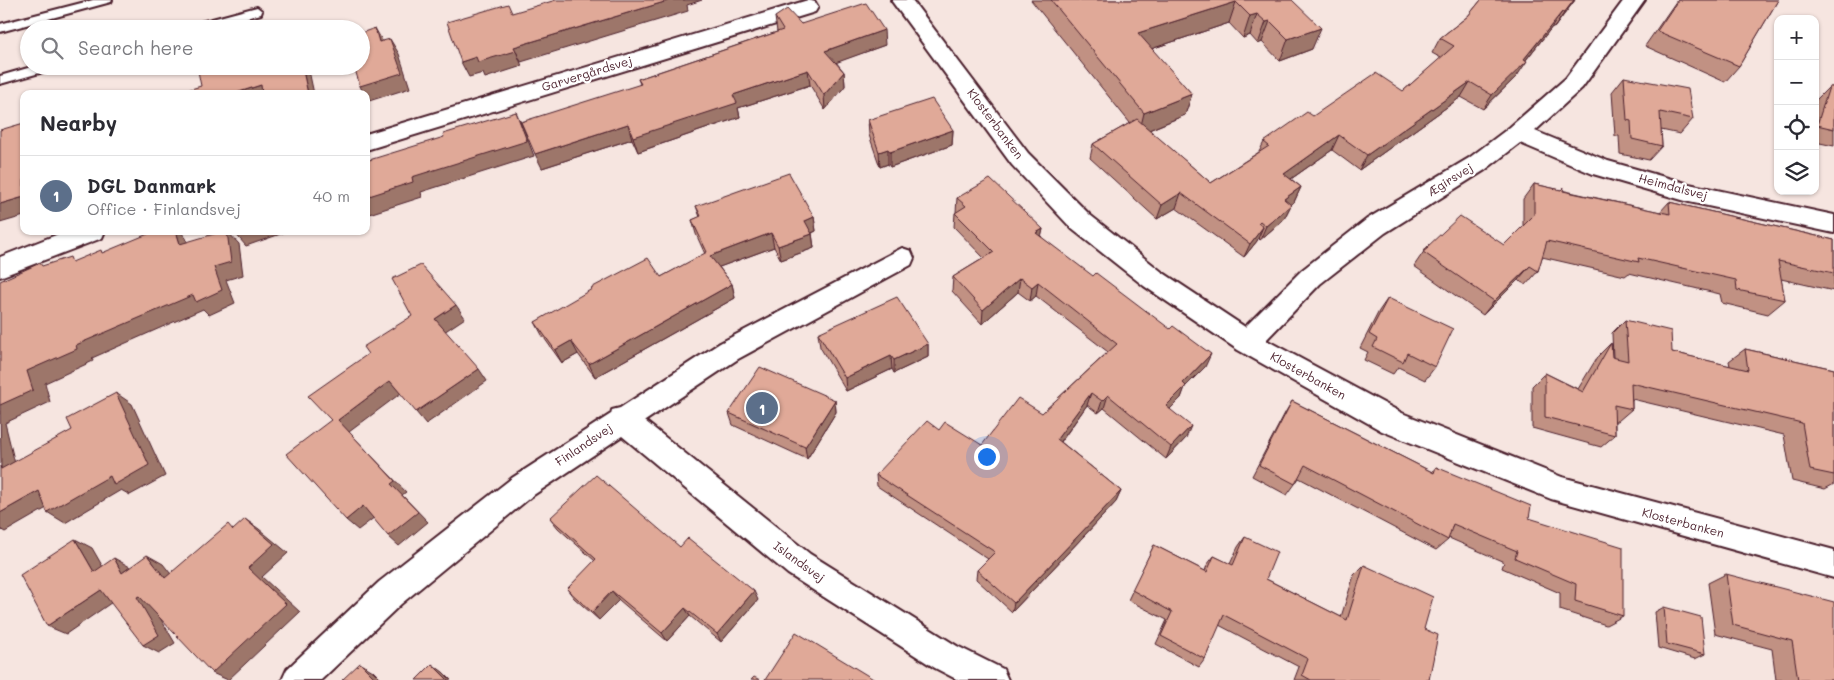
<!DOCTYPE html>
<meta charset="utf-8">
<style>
body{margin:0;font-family:Mali,sans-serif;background:#f2f2f3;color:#2b2b33}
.controls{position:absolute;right:15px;top:15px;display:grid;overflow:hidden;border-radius:10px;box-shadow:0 1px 4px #0004}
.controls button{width:45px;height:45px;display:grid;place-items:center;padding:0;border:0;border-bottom:1px solid #e1e1e2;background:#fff;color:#2b2b33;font:25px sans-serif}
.you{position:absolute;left:986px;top:456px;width:18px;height:18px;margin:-12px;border:4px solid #fff;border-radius:50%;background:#1a73e8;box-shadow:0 0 0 8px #1a73e833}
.badge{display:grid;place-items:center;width:32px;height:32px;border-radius:50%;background:#1f6fb2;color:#fff;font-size:16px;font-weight:700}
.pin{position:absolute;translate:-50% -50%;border:2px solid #fff;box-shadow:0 1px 5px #0006}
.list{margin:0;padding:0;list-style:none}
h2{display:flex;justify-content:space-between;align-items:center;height:65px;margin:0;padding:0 20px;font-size:21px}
h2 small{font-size:16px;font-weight:400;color:#7c7c81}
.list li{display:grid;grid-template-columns:32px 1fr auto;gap:15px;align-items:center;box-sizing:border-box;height:80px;padding:0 20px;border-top:1px solid #e1e1e2}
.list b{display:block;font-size:19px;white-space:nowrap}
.list p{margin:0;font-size:16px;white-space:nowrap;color:#7c7c81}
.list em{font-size:16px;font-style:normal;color:#7c7c81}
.icon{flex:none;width:28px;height:28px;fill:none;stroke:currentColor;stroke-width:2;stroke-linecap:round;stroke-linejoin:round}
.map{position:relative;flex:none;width:1834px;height:680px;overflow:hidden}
.search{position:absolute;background:#fff;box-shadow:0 1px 4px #0004;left:20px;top:20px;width:350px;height:55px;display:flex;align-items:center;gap:12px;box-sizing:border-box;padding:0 18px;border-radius:28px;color:#7c7c81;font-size:19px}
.panel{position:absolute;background:#fff;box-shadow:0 1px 4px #0004;left:20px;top:90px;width:350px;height:145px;border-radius:10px}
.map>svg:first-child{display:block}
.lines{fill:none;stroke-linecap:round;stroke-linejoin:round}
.service-casing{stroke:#4a1f2b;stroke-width:4}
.minor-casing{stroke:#4a1f2b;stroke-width:4}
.service{fill:#fff;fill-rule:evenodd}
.minor{fill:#fff;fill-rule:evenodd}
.wall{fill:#c19183;stroke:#4a1f2b}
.shaded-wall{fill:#9d766a;stroke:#4a1f2b}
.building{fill:#e0a998;stroke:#4a1f2b}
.labels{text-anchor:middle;stroke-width:4.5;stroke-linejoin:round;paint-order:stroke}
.street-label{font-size:12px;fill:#4a1f2b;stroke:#fff}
</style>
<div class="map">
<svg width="1834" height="680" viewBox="0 0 1834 680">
<rect width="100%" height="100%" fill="#f6e5e0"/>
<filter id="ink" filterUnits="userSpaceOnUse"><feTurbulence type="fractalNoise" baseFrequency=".02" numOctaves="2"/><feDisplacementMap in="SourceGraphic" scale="10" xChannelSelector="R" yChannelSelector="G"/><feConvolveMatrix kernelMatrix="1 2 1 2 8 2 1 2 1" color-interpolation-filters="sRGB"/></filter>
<g filter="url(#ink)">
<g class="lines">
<defs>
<g id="service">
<path d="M 93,0 L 112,0 L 111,2 L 0,32 L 0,24 Z"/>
<path d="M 257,7 L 262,11 L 261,14 L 205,29 L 185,29 L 186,26 Z"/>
<path d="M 35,66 L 56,66 L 54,69 L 0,84 L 0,76 Z"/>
</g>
<g id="minor">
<path d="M 808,0 L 815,2 L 818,7 L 815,12 L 366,150 L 366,134 Z"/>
<path d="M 891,0 L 912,0 L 1028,153 L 1090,215 L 1162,272 L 1245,327 L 1302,270 L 1367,219 L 1469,158 L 1510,127 L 1566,78 L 1624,0 L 1645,0 L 1582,88 L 1535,131 L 1608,161 L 1689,184 L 1834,215 L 1834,233 L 1689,202 L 1593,174 L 1520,143 L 1485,170 L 1385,233 L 1320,284 L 1266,340 L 1402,413 L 1562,477 L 1834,550 L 1834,578 L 1551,499 L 1382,431 L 1238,350 L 1144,286 L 1072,229 L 1012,165 Z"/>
<path d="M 66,231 L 105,231 L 102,238 L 0,277 L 0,257 Z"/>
<path d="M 902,248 L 911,251 L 914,258 L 911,265 L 738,359 L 645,421 L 810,554 L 957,646 L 1003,669 L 1008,680 L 958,680 L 935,668 L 788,574 L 622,436 L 532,496 L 401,604 L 321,680 L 282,680 L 287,669 L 379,582 L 512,478 L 611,414 L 612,410 L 620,408 L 720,343 Z"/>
</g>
</defs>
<!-- service casing -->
<use href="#service" class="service-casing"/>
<!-- minor casing -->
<use href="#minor" class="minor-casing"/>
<!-- service -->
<use href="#service" class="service"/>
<!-- minor -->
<use href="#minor" class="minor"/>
</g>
<!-- wall -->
<g class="wall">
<path d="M 1031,0 L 1292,0 L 1312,49 L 1280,61 L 1262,42 L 1258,44 L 1250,35 L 1243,38 L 1229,23 L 1151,49 L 1192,94 L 1185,115 L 1149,130 L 1211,183 L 1259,152 L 1264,142 L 1313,116 L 1403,91 L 1441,58 L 1432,53 L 1440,38 L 1468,16 L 1481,0 L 1575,0 L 1554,28 L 1552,27 L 1526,60 L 1517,76 L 1483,109 L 1461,97 L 1359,170 L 1332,150 L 1291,179 L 1301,187 L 1294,202 L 1290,204 L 1291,205 L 1284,219 L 1260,240 L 1258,238 L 1257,241 L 1244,257 L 1176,208 L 1157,219 L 1090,158 L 1093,144 L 1130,123 Z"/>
<path d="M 1677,0 L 1778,0 L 1739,66 L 1725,82 L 1645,46 Z"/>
<path d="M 775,17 L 885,45 L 836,62 L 844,72 L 845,86 L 825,110 L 810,85 L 738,108 L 740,117 L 638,152 L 632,139 L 542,168 L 640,84 L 638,79 L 777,32 Z"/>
<path d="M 1624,77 L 1693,119 L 1680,134 L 1661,130 L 1662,146 L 1649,160 L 1620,154 L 1619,136 L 1615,136 L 1612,92 Z"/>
<path d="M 1829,87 L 1834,87 L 1834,146 L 1815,142 L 1815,101 Z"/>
<path d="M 868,120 L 953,130 L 952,145 L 890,167 L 888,164 L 880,167 L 869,135 Z"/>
<path d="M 1534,184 L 1660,212 L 1669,202 L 1834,240 L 1834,291 L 1781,279 L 1785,300 L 1768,314 L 1722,303 L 1720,294 L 1629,273 L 1625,276 L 1542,257 L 1538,271 L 1526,285 L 1518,280 L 1483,315 L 1414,266 L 1427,247 L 1504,245 L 1523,226 L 1523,199 Z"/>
<path d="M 957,198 L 1043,229 L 1041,237 L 1205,367 L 1185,387 L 1181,398 L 1170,409 L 1186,438 L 1166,459 L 1104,408 L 1098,413 L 1087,405 L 1061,442 L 1121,491 L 1116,502 L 1012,612 L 976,579 L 977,570 L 988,559 L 877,486 L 876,475 L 939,430 L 982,445 L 1042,413 L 1108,352 L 1036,296 L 1030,301 L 1018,292 L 982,324 L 952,291 L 953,277 L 984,258 L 954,227 L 955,213 L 956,212 Z"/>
<path d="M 696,206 L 814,217 L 816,231 L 812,233 L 814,248 L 781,260 L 774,247 L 719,267 L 732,284 L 735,298 L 595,377 L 578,354 L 562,363 L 542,335 L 535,322 L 661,277 L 705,254 L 696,234 L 692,220 L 700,217 Z"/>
<path d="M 1388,298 L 1435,367 L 1425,380 L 1398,367 L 1393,374 L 1364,360 L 1368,352 L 1360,348 L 1379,311 Z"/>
<path d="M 1625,320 L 1672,352 L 1730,366 L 1729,361 L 1745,349 L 1834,369 L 1834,484 L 1825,489 L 1792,481 L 1784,435 L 1632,399 L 1632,409 L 1618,421 L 1615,421 L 1615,435 L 1601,447 L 1532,428 L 1532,386 L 1545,373 L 1578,389 L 1598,356 L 1611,343 L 1612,357 L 1613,358 L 1612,333 Z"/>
<path d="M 818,333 L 928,344 L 928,357 L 894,373 L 892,369 L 846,391 L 820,347 Z"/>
<path d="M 835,400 L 836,412 L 807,459 L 733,425 L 729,413 Z"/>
<path d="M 1292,401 L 1432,472 L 1436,467 L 1529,518 L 1623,616 L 1606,625 L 1560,610 L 1560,593 L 1502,568 L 1504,562 L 1449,538 L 1448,540 L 1436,550 L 1299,478 L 1295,484 L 1287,495 L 1252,476 L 1285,413 Z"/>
<path d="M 550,518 L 680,547 L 758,600 L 721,642 L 690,616 L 667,641 L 619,600 L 599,620 L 574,598 L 567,589 L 595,561 L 558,528 Z"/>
<path d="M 1245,537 L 1266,579 L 1341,617 L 1354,575 L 1364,565 L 1424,629 L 1429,680 L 1294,680 L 1299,667 L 1219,625 L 1205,659 L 1199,667 L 1156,644 L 1167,620 L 1128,600 L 1154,545 L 1205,571 L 1207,565 L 1214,556 L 1230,564 L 1238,547 Z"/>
<path d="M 1726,574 L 1834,680 L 1776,680 L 1772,649 L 1715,634 L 1708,583 Z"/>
<path d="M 1664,607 L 1705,654 L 1695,659 L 1658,648 L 1655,612 Z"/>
</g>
<!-- shaded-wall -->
<g class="shaded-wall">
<path d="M 671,0 L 702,0 L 687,5 L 688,11 L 521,62 L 514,47 Z"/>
<path d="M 1574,0 L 1575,0 L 1554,28 L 1564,13 Z"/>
<path d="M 1236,2 L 1229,23 L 1133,55 L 1138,33 Z"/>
<path d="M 1562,12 L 1552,27 L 1521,66 L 1527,61 L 1517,76 L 1483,109 L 1492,95 L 1524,59 Z"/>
<path d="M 1257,14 L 1250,35 L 1243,38 L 1250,16 Z"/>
<path d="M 1270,21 L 1262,42 L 1258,44 L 1266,22 Z"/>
<path d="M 375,28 L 384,44 L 379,42 Z"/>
<path d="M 1321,28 L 1312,49 L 1280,61 L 1288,39 Z"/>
<path d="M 884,30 L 885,45 L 827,66 L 825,51 Z"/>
<path d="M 390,39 L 399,54 L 410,88 L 369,101 L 366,97 L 366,94 L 364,94 L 360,86 Z"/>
<path d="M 516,51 L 522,66 L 485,78 L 483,73 L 469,77 L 461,62 L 476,57 Z"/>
<path d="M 302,66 L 308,66 L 314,94 L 308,94 Z"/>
<path d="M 808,70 L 810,85 L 738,108 L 740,117 L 638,152 L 633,137 L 733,95 Z"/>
<path d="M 844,72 L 845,86 L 825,110 L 824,95 Z"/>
<path d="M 1470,82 L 1461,97 L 1359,170 L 1367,155 Z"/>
<path d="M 261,85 L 267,94 L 233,94 Z"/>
<path d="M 1192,94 L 1185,115 L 1139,134 L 1144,113 Z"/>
<path d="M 516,112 L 523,127 L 534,156 L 421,192 L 422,197 L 366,215 L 366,197 L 412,177 Z"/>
<path d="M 628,124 L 632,139 L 542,168 L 535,154 Z"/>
<path d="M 953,130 L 952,145 L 890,167 L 890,152 Z"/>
<path d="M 1339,135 L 1332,150 L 1278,188 L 1284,174 Z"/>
<path d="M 888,149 L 888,164 L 880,167 L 879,152 Z"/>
<path d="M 1301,187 L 1294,202 L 1277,213 L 1284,199 Z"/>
<path d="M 1181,193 L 1176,208 L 1157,219 L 1162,205 Z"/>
<path d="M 24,197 L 24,216 L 0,223 L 0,204 Z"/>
<path d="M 1291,205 L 1284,219 L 1260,240 L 1266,226 Z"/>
<path d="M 814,217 L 816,231 L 807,235 L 805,221 Z"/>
<path d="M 1263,227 L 1257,241 L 1244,257 L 1250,244 Z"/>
<path d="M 1043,229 L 1040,243 L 1036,233 Z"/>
<path d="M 176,231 L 180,231 L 186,238 L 193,258 L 180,244 Z"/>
<path d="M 227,231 L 239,244 L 243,275 L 226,280 L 235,303 L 209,315 L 203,309 L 92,358 L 93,361 L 45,383 L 50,402 L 5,423 L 19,480 L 1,469 L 0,405 L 27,371 L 76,345 L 214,267 Z"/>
<path d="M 237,231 L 289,231 L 246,246 L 234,232 Z"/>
<path d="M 771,233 L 774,247 L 714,269 L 710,256 Z"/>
<path d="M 812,234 L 814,248 L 781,260 L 778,246 Z"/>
<path d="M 1530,266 L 1518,280 L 1483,315 L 1494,301 Z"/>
<path d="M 1020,278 L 1018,292 L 982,324 L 983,310 Z"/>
<path d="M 1038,282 L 1036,296 L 1030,301 L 1032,287 Z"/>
<path d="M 732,284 L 735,298 L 595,377 L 589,364 Z"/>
<path d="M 456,305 L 465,318 L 444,332 L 435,319 Z"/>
<path d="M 571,341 L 578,354 L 562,363 L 555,350 Z"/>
<path d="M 928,344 L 928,357 L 894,373 L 894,360 Z"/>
<path d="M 1211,354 L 1205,367 L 1185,387 L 1181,398 L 1161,418 L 1166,406 L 1183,383 Z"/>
<path d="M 891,356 L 892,369 L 846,391 L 845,378 Z"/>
<path d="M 479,369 L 487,381 L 426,424 L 416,412 Z"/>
<path d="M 390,381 L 401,393 L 349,432 L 406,492 L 402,495 L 428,522 L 399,546 L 388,536 L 391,484 L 338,420 Z"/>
<path d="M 116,393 L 132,404 L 165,476 L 130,495 L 121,490 L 65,523 L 47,512 Z"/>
<path d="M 1091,393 L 1087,405 L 1054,451 L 1057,439 Z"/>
<path d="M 1108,395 L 1104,408 L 1098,413 L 1102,401 Z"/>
<path d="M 835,400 L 836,412 L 807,459 L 805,447 Z"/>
<path d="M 1191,426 L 1186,438 L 1166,459 L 1171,447 Z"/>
<path d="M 39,491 L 57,502 L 5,532 L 0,529 L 0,513 Z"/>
<path d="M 1121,491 L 1116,502 L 1012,612 L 1014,603 Z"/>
<path d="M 363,506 L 375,517 L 358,530 L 346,520 Z"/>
<path d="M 245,519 L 259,529 L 288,553 L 262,577 L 300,612 L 228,680 L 212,673 L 248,568 Z"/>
<path d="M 75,539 L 92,548 L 111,581 L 94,572 Z"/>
<path d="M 147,555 L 163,564 L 181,587 L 165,578 Z"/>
<path d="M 114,558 L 130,567 L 122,573 Z"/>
<path d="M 101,590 L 118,598 L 66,634 L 47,626 Z"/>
<path d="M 612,591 L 619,600 L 599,620 L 592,612 Z"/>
<path d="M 754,591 L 758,600 L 721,642 L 717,634 Z"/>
<path d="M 139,596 L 153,606 L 175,643 L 159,653 L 143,645 L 137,597 Z"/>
<path d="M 685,608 L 690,616 L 667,641 L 662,633 Z"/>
<path d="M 360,663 L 373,671 L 382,680 L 377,680 Z"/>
<path d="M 432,664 L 443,672 L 451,680 L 448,680 Z"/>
</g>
<!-- building -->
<g class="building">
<path d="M 556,0 L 671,0 L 514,47 L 516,51 L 478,62 L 476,57 L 461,62 L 447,22 L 508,4 L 512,13 Z"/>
<path d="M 1051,0 L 1292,0 L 1321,28 L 1288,39 L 1270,21 L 1266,22 L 1257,14 L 1250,16 L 1236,2 L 1138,33 L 1192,94 L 1144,113 Z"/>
<path d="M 1481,0 L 1574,0 L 1564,13 L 1562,12 L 1524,59 L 1527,61 L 1492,95 L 1470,82 L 1367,155 L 1339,135 L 1284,174 L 1301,187 L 1284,199 L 1291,205 L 1266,226 L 1260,221 L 1258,223 L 1263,227 L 1250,244 L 1181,193 L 1162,205 L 1093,144 L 1137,119 L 1211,183 L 1269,146 L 1264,142 L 1307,112 L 1313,116 L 1376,73 L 1403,91 L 1454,46 L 1440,38 L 1468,16 Z"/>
<path d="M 1678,0 L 1778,0 L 1739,66 L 1657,31 Z"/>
<path d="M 866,3 L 884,30 L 825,51 L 844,72 L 824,95 L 808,70 L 733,95 L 737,103 L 633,137 L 628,124 L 535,154 L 521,122 L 641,84 L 638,79 L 783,30 L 775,17 L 787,9 L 801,24 Z"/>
<path d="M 375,28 L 379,42 L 390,39 L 402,73 L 360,86 L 354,66 L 361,66 L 361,33 Z"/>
<path d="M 213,66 L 302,66 L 308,94 L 262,94 L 261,85 L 233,94 L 174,94 L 201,86 L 198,71 Z"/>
<path d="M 1624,77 L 1688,89 L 1693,119 L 1660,112 L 1662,146 L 1632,139 L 1631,121 L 1627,120 Z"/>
<path d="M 1829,87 L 1834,87 L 1834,129 L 1817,125 Z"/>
<path d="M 932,99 L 953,130 L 890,152 L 888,149 L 879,152 L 868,120 Z"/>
<path d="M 516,112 L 527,141 L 412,177 L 413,182 L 366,197 L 366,161 L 444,137 L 443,134 Z"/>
<path d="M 24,123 L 24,197 L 0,204 L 0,130 Z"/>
<path d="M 789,173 L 814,217 L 805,221 L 812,234 L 778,246 L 771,233 L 710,256 L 732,284 L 589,364 L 571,341 L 555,350 L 535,322 L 592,289 L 591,288 L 648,258 L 661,277 L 707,252 L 692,220 L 701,216 L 696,206 Z"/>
<path d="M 990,179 L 1043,229 L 1036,233 L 1093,276 L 1096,273 L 1170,329 L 1173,326 L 1211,354 L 1183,383 L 1186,386 L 1166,406 L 1191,426 L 1171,447 L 1108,395 L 1102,401 L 1091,393 L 1057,439 L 1121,491 L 1014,603 L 977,570 L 995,552 L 876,475 L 927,421 L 939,430 L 945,422 L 982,445 L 1018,398 L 1042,413 L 1117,344 L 1038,282 L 1032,287 L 1020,278 L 983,310 L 953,277 L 994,252 L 955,213 L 966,206 L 957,198 Z"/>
<path d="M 1534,184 L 1561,190 L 1564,187 L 1563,191 L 1670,214 L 1669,202 L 1834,240 L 1834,273 L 1778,261 L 1785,300 L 1737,290 L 1736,280 L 1638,258 L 1639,262 L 1547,241 L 1538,271 L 1530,266 L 1494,301 L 1423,252 L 1428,248 L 1427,247 L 1460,216 L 1504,245 L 1534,215 Z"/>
<path d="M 155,231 L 176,231 L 180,244 L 224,231 L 227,231 L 231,262 L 214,267 L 222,290 L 196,302 L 193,295 L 76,345 L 77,349 L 27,371 L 33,390 L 0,405 L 0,281 L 40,263 L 42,266 L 70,257 L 72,262 L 101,250 L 102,253 Z"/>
<path d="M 421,265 L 456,305 L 435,319 L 479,369 L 416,412 L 390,381 L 338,420 L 395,481 L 391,484 L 418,512 L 388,536 L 363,506 L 346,520 L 286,454 L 331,420 L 308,396 L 368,354 L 363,347 L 412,316 L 392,279 Z"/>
<path d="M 897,297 L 928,344 L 894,360 L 891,356 L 845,378 L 818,333 Z"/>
<path d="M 1388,298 L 1453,329 L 1435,367 L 1407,353 L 1403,362 L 1373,347 L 1377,339 L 1369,334 Z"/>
<path d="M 1625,320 L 1671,331 L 1672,352 L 1748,370 L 1745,349 L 1834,369 L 1834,475 L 1810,470 L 1802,423 L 1631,383 L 1632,409 L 1614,405 L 1615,435 L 1545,417 L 1545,373 L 1583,392 L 1611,343 L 1612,357 L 1628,361 Z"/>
<path d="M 760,367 L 835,400 L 805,447 L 729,413 Z"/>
<path d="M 116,393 L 149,465 L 114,485 L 110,476 L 47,512 L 39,491 L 0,513 L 0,466 L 1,469 L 72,430 L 67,419 Z"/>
<path d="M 1292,401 L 1434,473 L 1436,467 L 1531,506 L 1529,518 L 1623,547 L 1623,616 L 1575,601 L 1576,584 L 1515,558 L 1517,551 L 1453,524 L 1448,540 L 1305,465 L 1295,484 L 1259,465 Z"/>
<path d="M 596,475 L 680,547 L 688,538 L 754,591 L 717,634 L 685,608 L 662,633 L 612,591 L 592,612 L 567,589 L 596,559 L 550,518 Z"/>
<path d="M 245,519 L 274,544 L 248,568 L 286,604 L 212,673 L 139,596 L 137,597 L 159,635 L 143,645 L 101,590 L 47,626 L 20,575 L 75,539 L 94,572 L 114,558 L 122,573 L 147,555 L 165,578 L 228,524 L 233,530 Z"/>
<path d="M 1245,537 L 1277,552 L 1266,579 L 1347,620 L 1364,565 L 1433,597 L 1424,629 L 1438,635 L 1429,680 L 1311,680 L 1302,675 L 1308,659 L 1224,615 L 1205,659 L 1161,636 L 1172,612 L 1132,590 L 1154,545 L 1207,572 L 1214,556 L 1233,565 Z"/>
<path d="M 1726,574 L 1834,602 L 1834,680 L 1798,680 L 1792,641 L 1733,625 Z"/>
<path d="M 1664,607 L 1701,617 L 1705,654 L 1667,644 Z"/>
<path d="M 796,632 L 875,680 L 765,680 Z"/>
<path d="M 360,663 L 377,680 L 342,680 Z"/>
<path d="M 432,664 L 448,680 L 416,680 Z"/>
<path d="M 754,677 L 760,680 L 751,680 Z"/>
</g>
</g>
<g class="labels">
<!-- street labels -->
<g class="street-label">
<text transform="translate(587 74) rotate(-17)" y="4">Garvergårdsvej</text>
<text transform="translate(995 124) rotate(53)" y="4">Klosterbanken</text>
<text transform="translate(1450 180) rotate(-32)" y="4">Ægirsvej</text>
<text transform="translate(1673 187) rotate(15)" y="4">Heimdalsvej</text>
<text transform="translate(1308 376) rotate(29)" y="4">Klosterbanken</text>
<text transform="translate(584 445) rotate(-34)" y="4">Finlandsvej</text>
<text transform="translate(1683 523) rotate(15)" y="4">Klosterbanken</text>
<text transform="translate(799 562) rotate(36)" y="4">Islandsvej</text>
</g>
</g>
</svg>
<div class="controls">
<button>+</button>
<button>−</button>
<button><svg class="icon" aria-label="locate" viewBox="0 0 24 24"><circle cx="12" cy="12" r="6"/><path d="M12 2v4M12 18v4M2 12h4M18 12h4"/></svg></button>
<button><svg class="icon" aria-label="layers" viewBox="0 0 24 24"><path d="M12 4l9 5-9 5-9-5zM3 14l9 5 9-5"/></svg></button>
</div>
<div class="you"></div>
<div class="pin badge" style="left:762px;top:408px;background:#5c6f8a">1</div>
<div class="search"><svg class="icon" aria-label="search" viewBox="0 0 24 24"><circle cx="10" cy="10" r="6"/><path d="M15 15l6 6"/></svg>Search here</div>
<section class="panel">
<h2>Nearby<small></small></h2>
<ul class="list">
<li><span class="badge" style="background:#5c6f8a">1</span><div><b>DGL Danmark</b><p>Office · Finlandsvej</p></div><em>40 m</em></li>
</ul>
</section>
</div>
